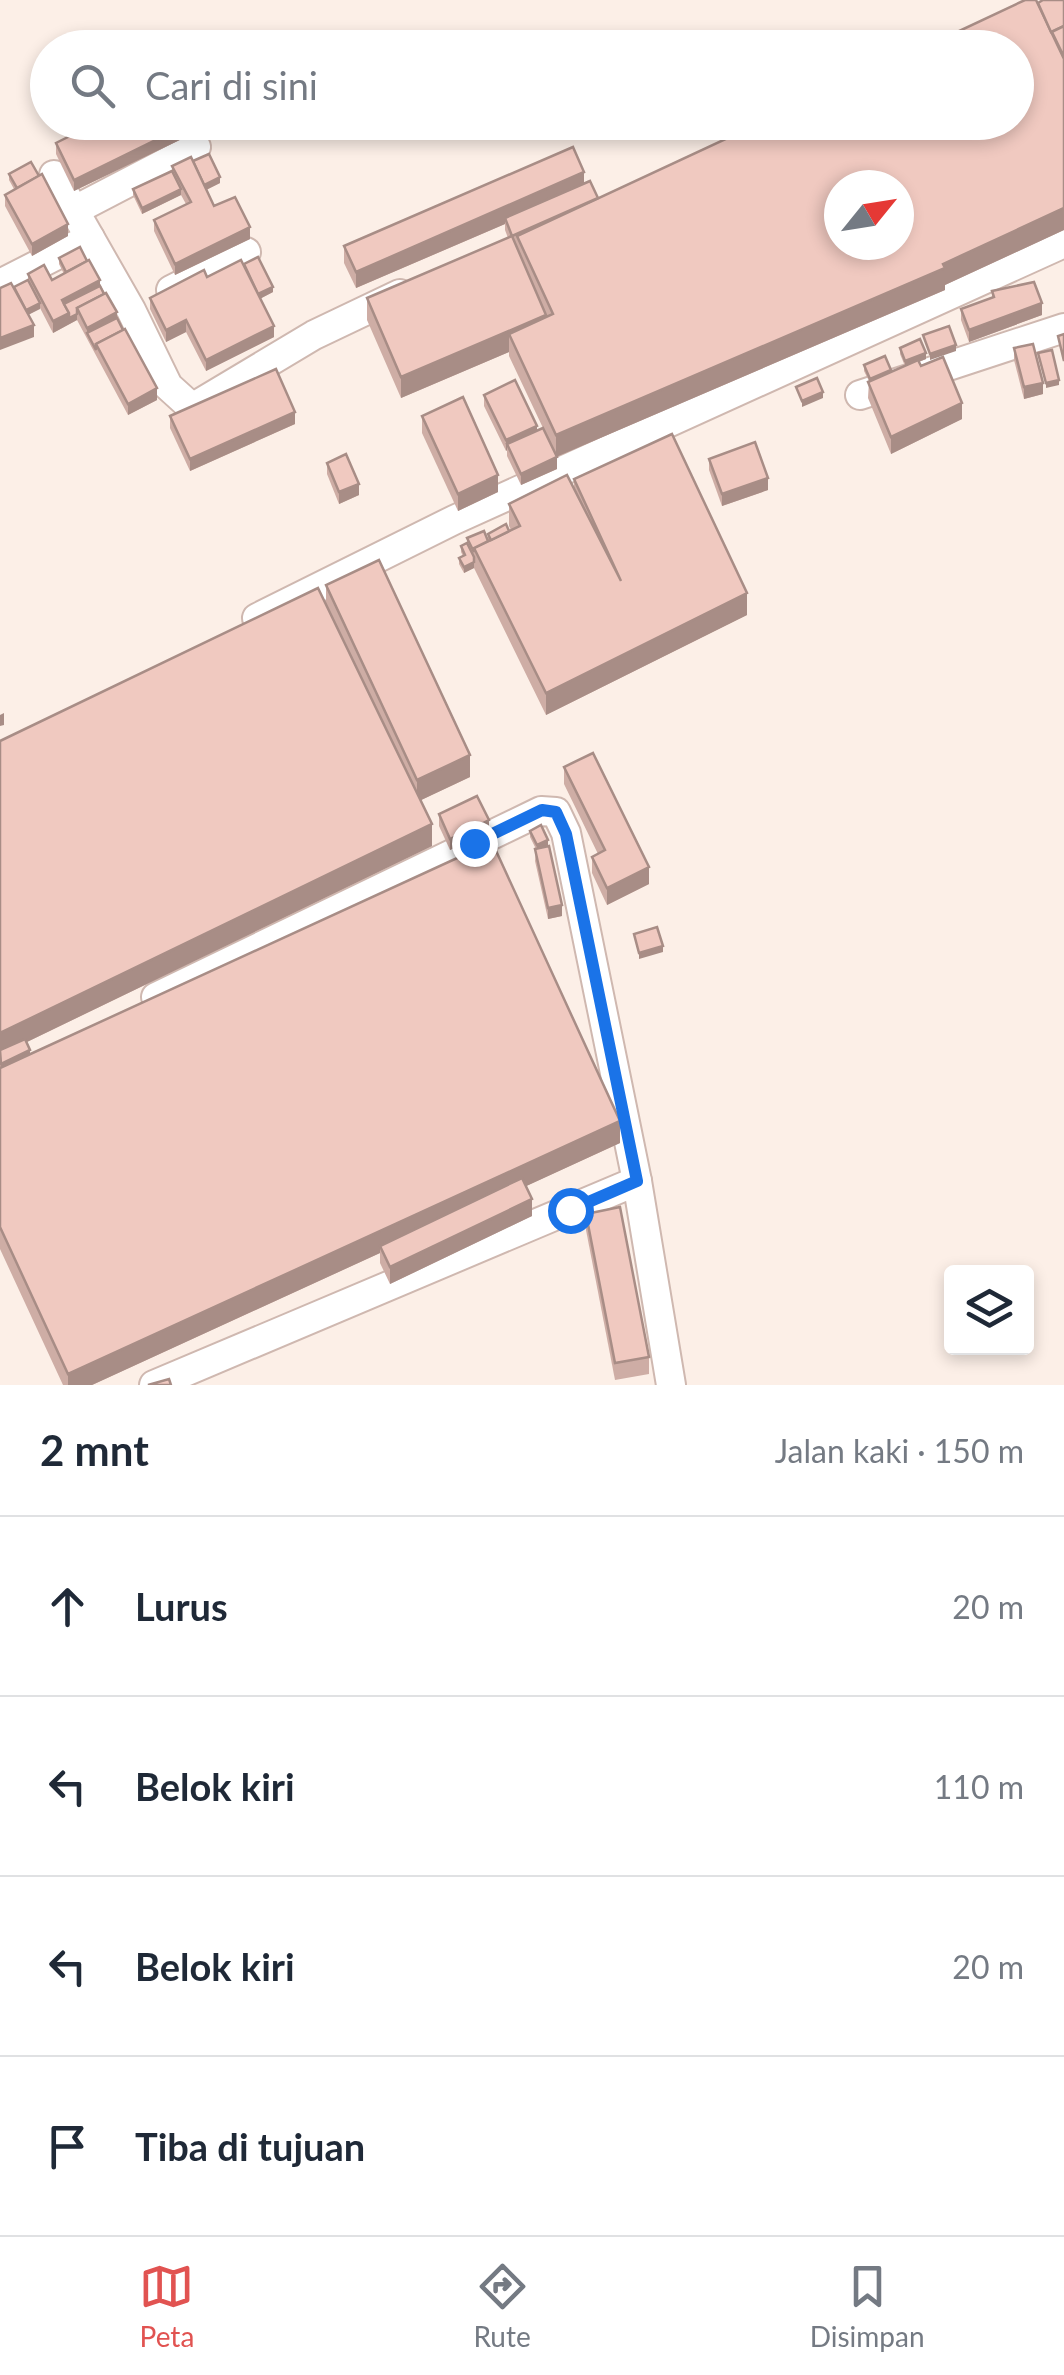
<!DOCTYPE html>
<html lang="id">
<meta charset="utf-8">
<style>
body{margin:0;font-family:Lato,sans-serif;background:#f2f2f3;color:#1f2937}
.controls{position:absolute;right:30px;bottom:30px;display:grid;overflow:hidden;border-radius:10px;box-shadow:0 5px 15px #0003}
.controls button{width:90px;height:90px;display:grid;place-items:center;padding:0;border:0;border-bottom:2px solid #e0e1e3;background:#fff;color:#1f2937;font:50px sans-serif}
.compass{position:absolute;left:824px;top:170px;width:90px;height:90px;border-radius:50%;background:#fff;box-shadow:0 5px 15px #0003;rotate:60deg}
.stop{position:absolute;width:30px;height:30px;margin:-22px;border:8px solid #1a73e8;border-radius:50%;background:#fff}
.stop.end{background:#1a73e8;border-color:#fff;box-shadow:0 2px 10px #0008}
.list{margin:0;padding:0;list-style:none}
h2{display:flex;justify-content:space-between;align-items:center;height:130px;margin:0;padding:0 40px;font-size:42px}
h2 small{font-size:32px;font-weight:400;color:#747a83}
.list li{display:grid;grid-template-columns:65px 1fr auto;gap:30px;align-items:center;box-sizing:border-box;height:180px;padding:0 40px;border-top:2px solid #e0e1e3}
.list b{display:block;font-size:38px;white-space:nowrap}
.list em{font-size:32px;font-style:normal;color:#747a83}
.icon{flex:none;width:55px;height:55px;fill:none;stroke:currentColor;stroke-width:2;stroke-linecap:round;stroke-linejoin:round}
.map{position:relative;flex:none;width:1064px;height:1385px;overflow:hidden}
.search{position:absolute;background:#fff;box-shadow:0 5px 15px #0003;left:30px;right:30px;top:30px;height:110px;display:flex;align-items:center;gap:25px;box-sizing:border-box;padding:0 35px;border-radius:55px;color:#747a83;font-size:38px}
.sheet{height:850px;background:#fff}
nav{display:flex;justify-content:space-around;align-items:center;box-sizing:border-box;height:140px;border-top:2px solid #e0e1e3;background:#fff;font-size:28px;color:#747a83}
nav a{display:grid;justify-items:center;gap:5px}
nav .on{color:#e15351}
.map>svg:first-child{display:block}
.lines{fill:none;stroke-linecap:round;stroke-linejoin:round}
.minor-casing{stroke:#cfb8b0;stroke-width:32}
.minor{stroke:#fff;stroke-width:28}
.wall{fill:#ceada5}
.shaded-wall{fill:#a88d86}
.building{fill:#f0c9c0;stroke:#a88d86;stroke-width:2.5;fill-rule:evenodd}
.route{stroke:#1a73e8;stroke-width:12}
</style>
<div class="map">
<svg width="1064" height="1385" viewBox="0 0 1064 1385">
<rect width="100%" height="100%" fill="#fcefe7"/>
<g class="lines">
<defs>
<g id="minor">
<path d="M 54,175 L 131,310 L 168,386 L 189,405 L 197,405 L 314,335 L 400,294"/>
<path d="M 75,210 L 196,147"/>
<path d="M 0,284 L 90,238"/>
<path d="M 171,290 L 246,252"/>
<path d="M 860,395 L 1064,328"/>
<path d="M 257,618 L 454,520 L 1064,243"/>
<path d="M 156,997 L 541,811 L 556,812 L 566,833 L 637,1181 L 671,1385"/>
<path d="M 154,1385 L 637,1181"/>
</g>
</defs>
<!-- minor casing -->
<use href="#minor" class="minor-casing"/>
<!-- minor -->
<use href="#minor" class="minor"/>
</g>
<!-- wall -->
<g class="wall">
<path d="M 1064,0 L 1064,230 L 945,285 L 945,290 L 556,457 L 557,469 L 521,485 L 507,456 L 507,450 L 506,451 L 484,406 L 484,395 L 537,430 L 543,428 L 509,356 L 509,352 L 401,398 L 367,320 L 367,298 L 508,238 L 505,230 L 505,224 L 356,288 L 344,263 L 344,246 L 584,184 L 598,198 L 1038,3 Z"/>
<path d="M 188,136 L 74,191 L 56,154 L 56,143 Z"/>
<path d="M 193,161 L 220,183 L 206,190 L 214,206 L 250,239 L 175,275 L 154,231 L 154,220 L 186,204 L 181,195 L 142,214 L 133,195 L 133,189 L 172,171 L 172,166 Z"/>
<path d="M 9,174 L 68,236 L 32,256 L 5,206 L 5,195 L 14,189 L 9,180 Z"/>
<path d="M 59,258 L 100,286 L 157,400 L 128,415 L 77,320 L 53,333 L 40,308 L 28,315 L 34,337 L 14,287 L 28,280 L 28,274 L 52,280 L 64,274 L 59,264 Z"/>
<path d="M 244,264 L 273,292 L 261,298 L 274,337 L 206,371 L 186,332 L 166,342 L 150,309 L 150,298 Z"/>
<path d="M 992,291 L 1042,315 L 969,342 L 961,320 L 961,309 L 992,297 Z"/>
<path d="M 900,348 L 926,359 L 919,362 L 921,366 L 962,419 L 891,454 L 868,398 L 869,381 L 864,371 L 864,365 L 891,372 L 905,366 L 900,354 Z"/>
<path d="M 1014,348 L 1043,394 L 1024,399 L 1014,360 Z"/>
<path d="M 170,416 L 295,424 L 190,471 L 170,428 Z"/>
<path d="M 422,416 L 498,492 L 458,511 L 422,433 Z"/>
<path d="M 709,459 L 768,490 L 722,506 L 709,470 Z"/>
<path d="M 327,463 L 359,495 L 339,504 L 327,474 Z"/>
<path d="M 574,479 L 747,615 L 546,715 L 474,568 L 464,573 L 459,564 L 459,558 L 463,556 L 461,552 L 461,546 L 467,544 L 467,538 L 488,541 L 488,534 L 511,530 L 509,526 L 509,504 L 574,490 Z"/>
<path d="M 326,585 L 470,777 L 421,800 L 432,846 L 27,1042 L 30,1054 L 620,1143 L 526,1186 L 532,1216 L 390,1284 L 380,1263 L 380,1253 L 92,1385 L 63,1385 L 0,1249 L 0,741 L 326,603 Z"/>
<path d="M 564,767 L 649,884 L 607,905 L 592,873 L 592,857 L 598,854 L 564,784 Z"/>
<path d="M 439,814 L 489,832 L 450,850 L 439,826 Z"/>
<path d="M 530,831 L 548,845 L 544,847 L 562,916 L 548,919 L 535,861 L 536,849 L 530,837 Z"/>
<path d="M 586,1214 L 649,1357 L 649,1374 L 615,1380 L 586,1230 Z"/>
</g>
<!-- shaded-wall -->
<g class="shaded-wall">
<path d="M 188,124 L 188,136 L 74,191 L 74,180 Z"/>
<path d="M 584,172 L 584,189 L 505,218 L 505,224 L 356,288 L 356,272 Z"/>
<path d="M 220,177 L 220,183 L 202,192 L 202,186 Z"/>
<path d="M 181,189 L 181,195 L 142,214 L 142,208 Z"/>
<path d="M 1064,208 L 1064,230 L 945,285 L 945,290 L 556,457 L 556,435 L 943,264 Z"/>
<path d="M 68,224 L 68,236 L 32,256 L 32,244 Z"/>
<path d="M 250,227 L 250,239 L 175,275 L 175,264 Z"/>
<path d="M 100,280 L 100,291 L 64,310 L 62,300 Z"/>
<path d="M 273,287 L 273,292 L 256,301 L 256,295 Z"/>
<path d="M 40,303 L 40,309 L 24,317 L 24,311 Z"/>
<path d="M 1042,303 L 1042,315 L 969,342 L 969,330 Z"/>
<path d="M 117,312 L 117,323 L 87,333 L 87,339 L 87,328 Z"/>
<path d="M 69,313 L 77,314 L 77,320 L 53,333 L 53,321 Z"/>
<path d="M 546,315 L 546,337 L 509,334 L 509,352 L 401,398 L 401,377 Z"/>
<path d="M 186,320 L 186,332 L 166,342 L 166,330 Z"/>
<path d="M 34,325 L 34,337 L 0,350 L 0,338 Z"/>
<path d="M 274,326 L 274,337 L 206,371 L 206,360 Z"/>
<path d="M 956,345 L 956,351 L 930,360 L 930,354 Z"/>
<path d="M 926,353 L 926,359 L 905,367 L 905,361 Z"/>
<path d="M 1059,380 L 1059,385 L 1046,388 L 1046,383 Z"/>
<path d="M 1043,383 L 1043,394 L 1024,399 L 1024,387 Z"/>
<path d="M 157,388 L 157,400 L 128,415 L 128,404 Z"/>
<path d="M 823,392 L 823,398 L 802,407 L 802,401 Z"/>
<path d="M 962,403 L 962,419 L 891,454 L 891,437 Z"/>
<path d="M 295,412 L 295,424 L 190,471 L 190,459 Z"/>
<path d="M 537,426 L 537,437 L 507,444 L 507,450 L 506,451 L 506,440 Z"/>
<path d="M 557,457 L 557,469 L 521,485 L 521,474 Z"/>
<path d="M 498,475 L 498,492 L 458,511 L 458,494 Z"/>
<path d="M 768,478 L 768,490 L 722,506 L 722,494 Z"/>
<path d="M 359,484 L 359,495 L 339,504 L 339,492 Z"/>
<path d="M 474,562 L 474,568 L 464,573 L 464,567 Z"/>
<path d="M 747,593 L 747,615 L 546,715 L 546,693 Z"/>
<path d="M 4,713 L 4,725 L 0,726 L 0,715 Z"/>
<path d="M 470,755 L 470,777 L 417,802 L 417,780 Z"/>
<path d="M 489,820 L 489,832 L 450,850 L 450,839 Z"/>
<path d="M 432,824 L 432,846 L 0,1055 L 0,1033 Z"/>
<path d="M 548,840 L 548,845 L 537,851 L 537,845 Z"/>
<path d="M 649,867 L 649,884 L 607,905 L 607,888 Z"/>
<path d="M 562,905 L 562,916 L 548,919 L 548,908 Z"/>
<path d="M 663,946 L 663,952 L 639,959 L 639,953 Z"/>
<path d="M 30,1050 L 30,1056 L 1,1070 L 1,1064 Z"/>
<path d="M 620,1121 L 620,1143 L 383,1252 L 380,1246 L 380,1253 L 92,1385 L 68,1385 L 68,1374 Z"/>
<path d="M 532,1199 L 532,1216 L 390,1284 L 390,1267 Z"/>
</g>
<!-- building -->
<g class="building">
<path d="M 1025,0 L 1036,0 L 1064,59 L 1064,208 L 943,264 L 945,268 L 556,435 L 509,334 L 553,314 L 517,236 L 762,122 L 1016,122 L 1016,48 L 923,48 ZM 839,185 L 899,185 L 899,245 L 839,245 Z"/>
<path d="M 1043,0 L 1064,0 L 1064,26 L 1051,32 L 1038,3 Z"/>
<path d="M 1064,26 L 1064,57 L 1052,32 Z"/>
<path d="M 98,122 L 187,122 L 188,124 L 74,180 L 56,143 Z"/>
<path d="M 573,147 L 584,172 L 356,272 L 344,246 Z"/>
<path d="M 209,154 L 220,177 L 204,185 L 193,161 Z"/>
<path d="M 191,157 L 214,206 L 235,197 L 250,227 L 175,264 L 154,220 L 191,202 L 172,166 Z"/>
<path d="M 31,162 L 39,176 L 17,188 L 9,174 Z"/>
<path d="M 172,171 L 181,189 L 142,208 L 133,189 Z"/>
<path d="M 42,174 L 68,224 L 32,244 L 5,195 Z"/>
<path d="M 590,181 L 598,198 L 512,236 L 505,218 Z"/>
<path d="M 512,236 L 546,315 L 401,377 L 367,298 Z"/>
<path d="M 80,247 L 87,261 L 66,272 L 59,258 Z"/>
<path d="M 258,257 L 273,287 L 258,294 L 244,264 Z"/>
<path d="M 89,260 L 100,280 L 62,300 L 69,313 L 53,321 L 28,274 L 44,265 L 52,280 Z"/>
<path d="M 241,260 L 274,326 L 206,360 L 186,320 L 166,330 L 150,298 L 204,270 L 207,277 Z"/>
<path d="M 28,280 L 40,303 L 26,310 L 14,287 Z"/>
<path d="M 1034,282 L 1042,303 L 969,330 L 961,309 L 994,297 L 992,291 Z"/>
<path d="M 11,283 L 34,325 L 0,338 L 0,288 Z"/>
<path d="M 100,286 L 104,294 L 77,308 L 77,314 L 69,318 L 69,313 L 64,304 Z"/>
<path d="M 106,293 L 117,312 L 87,328 L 77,308 Z"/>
<path d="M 117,318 L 123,330 L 96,344 L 96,350 L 87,333 Z"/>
<path d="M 949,326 L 956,345 L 930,354 L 923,335 Z"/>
<path d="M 125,329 L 157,388 L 128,404 L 96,344 Z"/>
<path d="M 1064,334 L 1064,361 L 1058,336 Z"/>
<path d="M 920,339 L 926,353 L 905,361 L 900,348 Z"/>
<path d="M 1033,344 L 1043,383 L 1024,387 L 1014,348 Z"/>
<path d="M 1052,350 L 1059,380 L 1046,383 L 1038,353 Z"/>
<path d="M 885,356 L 891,370 L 870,379 L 864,365 Z"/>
<path d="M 943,357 L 962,403 L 891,437 L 868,382 L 918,360 L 921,366 Z"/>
<path d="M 276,369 L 295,412 L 190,459 L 170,416 Z"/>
<path d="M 817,378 L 823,392 L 802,401 L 796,387 Z"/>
<path d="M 515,380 L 537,426 L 506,440 L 484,395 Z"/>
<path d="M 463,397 L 498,475 L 458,494 L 422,416 Z"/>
<path d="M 543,428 L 557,457 L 521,474 L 507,444 Z"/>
<path d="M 672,434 L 747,593 L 546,693 L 474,548 L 520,526 L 509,504 L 567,475 L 621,581 L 574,479 Z"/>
<path d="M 755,442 L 768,478 L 722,494 L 709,459 Z"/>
<path d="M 346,454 L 359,484 L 339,492 L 327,463 Z"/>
<path d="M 506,524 L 509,531 L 491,540 L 488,534 Z"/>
<path d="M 484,531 L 488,541 L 474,548 L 474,552 L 467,538 Z"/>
<path d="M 467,543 L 474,557 L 474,562 L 464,567 L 459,558 L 465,555 L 461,546 Z"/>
<path d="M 379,560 L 470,755 L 417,780 L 326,585 Z"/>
<path d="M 318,588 L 432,824 L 0,1033 L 0,741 Z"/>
<path d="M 593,753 L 649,867 L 607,888 L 592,857 L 605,850 L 564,767 Z"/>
<path d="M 477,796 L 489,820 L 450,839 L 439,814 Z"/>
<path d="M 541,825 L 548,840 L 537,845 L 530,831 Z"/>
<path d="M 492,842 L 620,1121 L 68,1374 L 0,1227 L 0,1068 Z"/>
<path d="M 549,846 L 562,905 L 548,908 L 535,849 Z"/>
<path d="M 657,927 L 663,946 L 639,953 L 634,934 Z"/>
<path d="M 25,1039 L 30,1050 L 1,1064 L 0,1050 Z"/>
<path d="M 522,1178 L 532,1199 L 390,1267 L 380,1246 Z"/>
<path d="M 620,1207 L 649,1357 L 615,1363 L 586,1214 Z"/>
<path d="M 169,1379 L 171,1385 L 148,1385 Z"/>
</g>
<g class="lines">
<!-- route -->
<path class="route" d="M 474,843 L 542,810 L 556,812 L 566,834 L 637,1181 L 570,1210"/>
</g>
</svg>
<div class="controls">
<button><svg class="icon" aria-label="layers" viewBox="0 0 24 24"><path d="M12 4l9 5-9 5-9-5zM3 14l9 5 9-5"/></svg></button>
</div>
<svg class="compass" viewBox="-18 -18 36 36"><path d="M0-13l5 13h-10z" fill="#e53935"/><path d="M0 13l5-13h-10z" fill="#747a83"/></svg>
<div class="stop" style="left:570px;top:1210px"></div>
<div class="stop end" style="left:474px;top:843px"></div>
<div class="search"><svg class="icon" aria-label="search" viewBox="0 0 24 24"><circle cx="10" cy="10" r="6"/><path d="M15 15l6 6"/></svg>Cari di sini</div>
</div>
<section class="sheet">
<h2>2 mnt<small>Jalan kaki · 150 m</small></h2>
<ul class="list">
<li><svg class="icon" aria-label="ahead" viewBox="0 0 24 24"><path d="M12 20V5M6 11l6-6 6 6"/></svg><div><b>Lurus</b></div><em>20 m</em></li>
<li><svg class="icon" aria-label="left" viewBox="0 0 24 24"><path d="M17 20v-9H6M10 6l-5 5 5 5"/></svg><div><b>Belok kiri</b></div><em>110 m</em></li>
<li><svg class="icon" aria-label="left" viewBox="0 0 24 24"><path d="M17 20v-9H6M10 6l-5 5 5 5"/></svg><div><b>Belok kiri</b></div><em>20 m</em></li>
<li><svg class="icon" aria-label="arrive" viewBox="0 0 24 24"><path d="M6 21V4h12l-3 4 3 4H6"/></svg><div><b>Tiba di tujuan</b></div></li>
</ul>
</section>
<nav>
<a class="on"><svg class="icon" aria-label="map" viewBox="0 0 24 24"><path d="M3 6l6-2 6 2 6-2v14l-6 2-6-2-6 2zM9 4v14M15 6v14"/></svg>Peta</a>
<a><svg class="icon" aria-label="directions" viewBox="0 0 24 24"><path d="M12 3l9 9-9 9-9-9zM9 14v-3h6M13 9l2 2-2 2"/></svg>Rute</a>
<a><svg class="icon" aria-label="saved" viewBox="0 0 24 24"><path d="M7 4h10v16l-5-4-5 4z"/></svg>Disimpan</a>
</nav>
